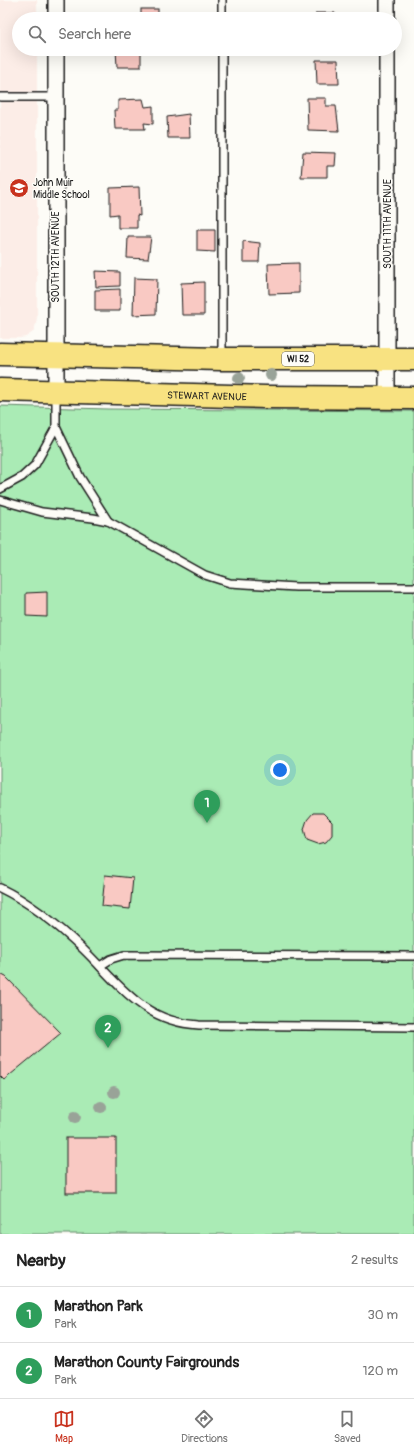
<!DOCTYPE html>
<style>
body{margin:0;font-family:Pangolin,sans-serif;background:#f6f6f6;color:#222}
.you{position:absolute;left:280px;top:770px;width:14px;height:14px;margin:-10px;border:3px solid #fff;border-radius:50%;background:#1a73e8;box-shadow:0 0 0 6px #1a73e833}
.badge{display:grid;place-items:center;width:26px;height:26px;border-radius:50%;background:#c8321e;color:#fff;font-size:13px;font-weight:700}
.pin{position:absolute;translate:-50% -33px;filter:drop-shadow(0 1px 2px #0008)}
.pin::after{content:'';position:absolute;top:21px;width:14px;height:12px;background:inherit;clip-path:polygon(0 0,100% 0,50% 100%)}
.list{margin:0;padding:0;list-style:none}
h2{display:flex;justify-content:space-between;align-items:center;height:52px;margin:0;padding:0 16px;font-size:17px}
h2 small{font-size:13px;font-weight:400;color:#767676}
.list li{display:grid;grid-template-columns:26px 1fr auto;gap:12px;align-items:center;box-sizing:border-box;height:56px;padding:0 16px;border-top:1px solid #e0e0e0}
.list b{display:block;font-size:15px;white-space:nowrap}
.list p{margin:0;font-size:13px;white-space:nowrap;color:#767676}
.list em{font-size:13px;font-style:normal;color:#767676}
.icon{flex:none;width:22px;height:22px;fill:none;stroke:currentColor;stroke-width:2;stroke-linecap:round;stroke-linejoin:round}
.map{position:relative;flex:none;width:414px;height:1234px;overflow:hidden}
.search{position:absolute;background:#fff;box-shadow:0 4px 16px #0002;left:12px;right:12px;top:12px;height:44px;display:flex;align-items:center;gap:10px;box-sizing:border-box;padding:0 14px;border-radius:22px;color:#767676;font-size:15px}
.sheet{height:164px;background:#fff}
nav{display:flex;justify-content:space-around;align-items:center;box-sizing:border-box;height:56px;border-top:1px solid #e0e0e0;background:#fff;font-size:11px;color:#767676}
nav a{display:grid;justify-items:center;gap:2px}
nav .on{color:#c8321e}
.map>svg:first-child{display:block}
.built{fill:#fcede7}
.green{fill:#aaebb5;stroke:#638468}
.building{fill:#f9c9c3;stroke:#1c1c1c}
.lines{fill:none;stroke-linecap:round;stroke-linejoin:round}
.lane-casing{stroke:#1c1c1c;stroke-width:10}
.street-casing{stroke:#1c1c1c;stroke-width:18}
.primary-casing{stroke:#1c1c1c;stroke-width:25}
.lane{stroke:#fdfcf7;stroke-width:7}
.street{stroke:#fdfcf7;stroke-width:15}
.primary{stroke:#f8e281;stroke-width:22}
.tree{fill:#99a398}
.labels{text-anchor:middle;stroke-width:3;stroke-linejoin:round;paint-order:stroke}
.shield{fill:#fdfcf7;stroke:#605f5e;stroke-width:1}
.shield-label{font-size:9px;font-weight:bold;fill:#1c1c1c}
.poi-label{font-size:10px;fill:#1c1c1c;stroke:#fdfcf7;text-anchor:start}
.street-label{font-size:10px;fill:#1c1c1c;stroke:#fdfcf7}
</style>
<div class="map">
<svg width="414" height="1234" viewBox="0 0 414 1234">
<rect width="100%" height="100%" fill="#fdfcf7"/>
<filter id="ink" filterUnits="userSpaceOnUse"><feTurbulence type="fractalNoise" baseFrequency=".025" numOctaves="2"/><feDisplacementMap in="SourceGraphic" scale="8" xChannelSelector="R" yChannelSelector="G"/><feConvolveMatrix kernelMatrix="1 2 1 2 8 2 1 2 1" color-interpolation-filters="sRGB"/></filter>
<g filter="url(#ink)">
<!-- built -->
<path class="built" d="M 0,0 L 37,0 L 37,19 L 19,19 L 19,49 L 37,49 L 37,317 L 36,324 L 33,332 L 26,337 L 20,338 L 0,338 Z"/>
<!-- green -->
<path class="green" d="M 0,406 L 108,409 L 414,411 L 414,1234 L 0,1234 Z"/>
<!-- building -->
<g class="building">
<rect x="141" y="9" width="17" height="10"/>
<path d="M 316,13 L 335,13 L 336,19 L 316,19 Z"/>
<path d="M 116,49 L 141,49 L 141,67 L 117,67 Z"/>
<path d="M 316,60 L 338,60 L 339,84 L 317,84 Z"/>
<path d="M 307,98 L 326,98 L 326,106 L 336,106 L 339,131 L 308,130 Z"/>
<path d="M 143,99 L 145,107 L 153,106 L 153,124 L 144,123 L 145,129 L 115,129 L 114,110 L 118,110 L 118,100 Z"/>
<path d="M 189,114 L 190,138 L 168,138 L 167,117 Z"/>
<path d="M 303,152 L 336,153 L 335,166 L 327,166 L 327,177 L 301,177 Z"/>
<path d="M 139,187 L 140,216 L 137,215 L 137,228 L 118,228 L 118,214 L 110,215 L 110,188 Z"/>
<path d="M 197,230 L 215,230 L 215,252 L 197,251 Z"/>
<path d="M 128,237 L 151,237 L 148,259 L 127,258 Z"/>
<path d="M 243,241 L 260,243 L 259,262 L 243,262 Z"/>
<path d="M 299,263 L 299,293 L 269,294 L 268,264 Z"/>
<path d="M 95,271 L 120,272 L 120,286 L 96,287 Z"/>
<path d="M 134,278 L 157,279 L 156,314 L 133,315 Z"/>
<path d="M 204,282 L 204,315 L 182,315 L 181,283 Z"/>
<path d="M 120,289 L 120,311 L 95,311 L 95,290 Z"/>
<path d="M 47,592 L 47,617 L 26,616 L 26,593 Z"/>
<path d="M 313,813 L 323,813 L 332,822 L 332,835 L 326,842 L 318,844 L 307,840 L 304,829 L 307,820 Z"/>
<path d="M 105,875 L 133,878 L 130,909 L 102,906 Z"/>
<path d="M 0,974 L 6,977 L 61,1033 L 4,1080 L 0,1076 Z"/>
<rect x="66" y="1138" width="50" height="55"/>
</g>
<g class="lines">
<defs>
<g id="lane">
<path d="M 222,19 L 222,0"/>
<path d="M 0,97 L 55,97"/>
<path d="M 222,357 L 222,49"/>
<path d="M 56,393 L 56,427 L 80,477 L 108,521"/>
<path d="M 0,489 L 22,477 L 35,465 L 56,427"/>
<path d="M 0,500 L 42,512 L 93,518 L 108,521 L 205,575 L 230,583 L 296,587 L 414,587"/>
<path d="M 0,888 C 31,903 58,925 83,949 C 120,985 143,1022 199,1025 L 414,1027"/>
<path d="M 100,966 L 111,959 L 124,955 L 414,956"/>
</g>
<g id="street">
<path d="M 56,19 L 56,0"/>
<path d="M 387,19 L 387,0"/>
<path d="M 56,49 L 56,393"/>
<path d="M 387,398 L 387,49"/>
</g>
<g id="primary">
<path d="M 0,354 L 222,359 L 414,359"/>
<path id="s1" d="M 0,390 L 266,397 L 414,398"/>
</g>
</defs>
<!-- lane casing -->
<use href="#lane" class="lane-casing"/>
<!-- street casing -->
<use href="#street" class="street-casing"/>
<!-- primary casing -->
<use href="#primary" class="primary-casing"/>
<!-- lane -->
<use href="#lane" class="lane"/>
<!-- street -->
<use href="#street" class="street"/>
<!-- primary -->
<use href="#primary" class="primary"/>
</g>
<!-- trees -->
<g class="tree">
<circle cx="271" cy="375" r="6"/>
<circle cx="239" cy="378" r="6"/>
<circle cx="114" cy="1092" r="6"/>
<circle cx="101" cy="1107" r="6"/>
<circle cx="75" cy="1117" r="6"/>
</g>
</g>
<!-- icons -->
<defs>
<symbol id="school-disc" viewBox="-11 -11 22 22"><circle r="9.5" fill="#c8321e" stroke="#fdfcf7"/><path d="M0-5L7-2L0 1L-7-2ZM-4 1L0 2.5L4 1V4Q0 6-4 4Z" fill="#fff"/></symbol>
</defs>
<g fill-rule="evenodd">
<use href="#school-disc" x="8" y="177" width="22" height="22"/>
</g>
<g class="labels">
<!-- shield labels -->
<rect class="shield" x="282" y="352" width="32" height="14" rx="3"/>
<g class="shield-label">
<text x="298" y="362">WI 52</text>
</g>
<!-- poi labels -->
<g class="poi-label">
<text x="33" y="186">John Muir<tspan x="33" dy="12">Middle School</tspan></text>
</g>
<!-- street labels -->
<g class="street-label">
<text transform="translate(387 224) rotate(-90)" y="4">SOUTH 11TH AVENUE</text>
<text transform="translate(55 257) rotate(-90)" y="4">SOUTH 12TH AVENUE</text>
<text dy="4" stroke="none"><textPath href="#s1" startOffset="207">STEWART AVENUE</textPath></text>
</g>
</g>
</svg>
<div class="you"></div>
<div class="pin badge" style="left:207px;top:823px;background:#2e9e5b">1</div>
<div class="pin badge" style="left:108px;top:1048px;background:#2e9e5b">2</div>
<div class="search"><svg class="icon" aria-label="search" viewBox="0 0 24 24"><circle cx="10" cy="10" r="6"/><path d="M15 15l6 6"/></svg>Search here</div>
</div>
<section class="sheet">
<h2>Nearby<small>2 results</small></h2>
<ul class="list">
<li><span class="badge" style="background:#2e9e5b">1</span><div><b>Marathon Park</b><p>Park</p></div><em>30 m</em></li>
<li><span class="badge" style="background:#2e9e5b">2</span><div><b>Marathon County Fairgrounds</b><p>Park</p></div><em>120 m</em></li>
</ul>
</section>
<nav>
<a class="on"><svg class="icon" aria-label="map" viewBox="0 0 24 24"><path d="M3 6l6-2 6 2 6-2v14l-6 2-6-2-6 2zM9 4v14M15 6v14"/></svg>Map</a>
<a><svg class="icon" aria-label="directions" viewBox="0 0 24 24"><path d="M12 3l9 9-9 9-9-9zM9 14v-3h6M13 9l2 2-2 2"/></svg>Directions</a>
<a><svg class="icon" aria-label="saved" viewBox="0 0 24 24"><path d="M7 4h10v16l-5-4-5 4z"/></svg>Saved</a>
</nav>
